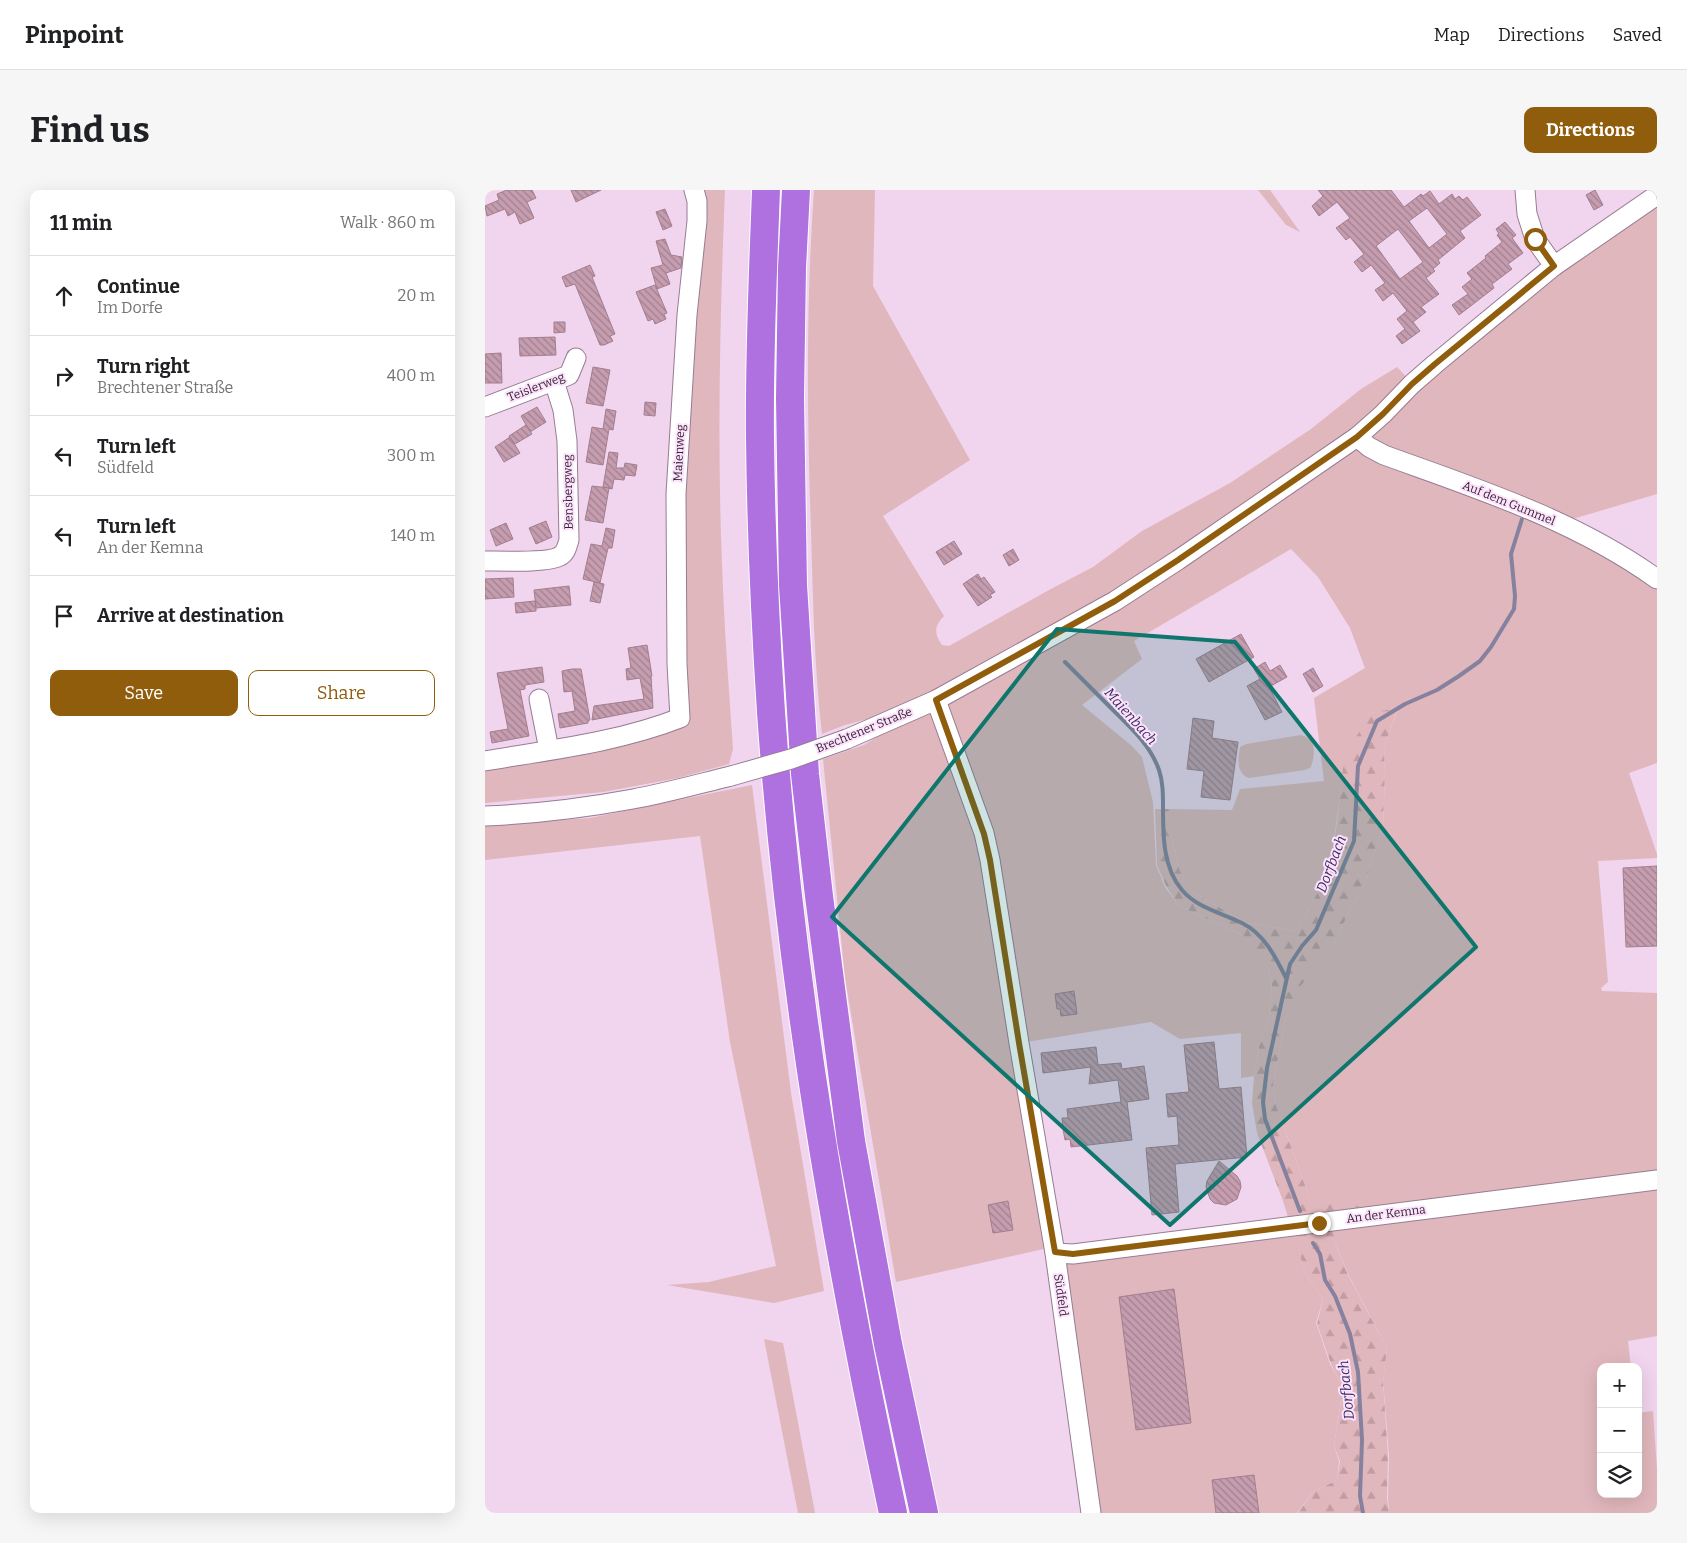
<!DOCTYPE html>
<meta charset="utf-8">
<style>
body{margin:0;font-family:Bitter,serif;background:#f6f6f6;color:#202124}
.controls{position:absolute;right:15px;bottom:15px;display:grid;overflow:hidden;border-radius:10px;box-shadow:0 5px 20px #0002}
.controls button{width:45px;height:45px;display:grid;place-items:center;padding:0;border:0;border-bottom:1px solid #e0e0e0;background:#fff;color:#202124;font:25px sans-serif}
.stop{position:absolute;width:15px;height:15px;margin:-11px;border:4px solid #905d0c;border-radius:50%;background:#fff}
.stop.end{background:#905d0c;border-color:#fff;box-shadow:0 1px 5px #0008}
.list{margin:0;padding:0;list-style:none}
h2{display:flex;justify-content:space-between;align-items:center;height:65px;margin:0;padding:0 20px;font-size:21px}
h2 small{font-size:16px;font-weight:400;color:#757577}
.list li{display:grid;grid-template-columns:32px 1fr auto;gap:15px;align-items:center;box-sizing:border-box;height:80px;padding:0 20px;border-top:1px solid #e0e0e0}
.list b{display:block;font-size:19px;white-space:nowrap}
.list p{margin:0;font-size:16px;white-space:nowrap;color:#757577}
.list em{font-size:16px;font-style:normal;color:#757577}
.actions{display:flex;gap:10px;padding:15px 20px}
.actions a{flex:1;padding:11px 0;border:1px solid #905d0c;border-radius:10px;text-align:center;font-size:18px;color:#905d0c}
.actions .main{background:#905d0c;color:#fff}
.icon{flex:none;width:28px;height:28px;fill:none;stroke:currentColor;stroke-width:2;stroke-linecap:round;stroke-linejoin:round}
.map{position:relative;flex:none;width:1172px;height:1323px;overflow:hidden;border-radius:10px}
header{display:flex;align-items:center;gap:30px;box-sizing:border-box;height:70px;padding:0 25px;background:#fff;border-bottom:1px solid #e0e0e0}
header strong{font-size:24px}
nav{display:flex;gap:28px;margin-inline-start:auto;font-size:18px}
.intro{display:flex;align-items:center;justify-content:space-between;box-sizing:border-box;height:120px;padding:0 30px}
h1{margin:0;font-size:35px}
.button{padding:12px 22px;border-radius:10px;background:#905d0c;color:#fff;font-size:18px;font-weight:700}
main{display:flex;gap:30px;padding:0 30px}
aside{flex:1;background:#fff;border-radius:10px;box-shadow:0 5px 20px #0002}
.map>svg:first-child{display:block}
.grass{fill:#e0b7bc}
.forest{fill:url(#forest-firs)}
.lines{fill:none;stroke-linecap:round;stroke-linejoin:round}
.stream{stroke:#86819e;stroke-width:4}
.building{fill:url(#building-back-hatch);stroke:#a17f8f;fill-rule:evenodd}
.minor-casing{stroke:#967c94;stroke-width:21}
.highway-casing{stroke:#fff;stroke-width:30}
.minor{stroke:#fff;stroke-width:19}
.highway{stroke:#af71e0;stroke-width:28}
.minor-bridge-casing{stroke:#967c94;stroke-width:21;stroke-linecap:butt}
.minor-bridge{stroke:#fff;stroke-width:19}
.route{stroke:#905d0c;stroke-width:6}
.marked{fill:#0f766e;fill-opacity:0.2;stroke:#0f766e;stroke-width:4;stroke-linejoin:round}
.labels{text-anchor:middle;stroke-width:4;stroke-linejoin:round;paint-order:stroke}
.street-label{font-size:12px;fill:#322731;stroke:#fee1fc}
.water-label{font-size:14px;font-style:italic;fill:#352e5f;stroke:#fee1fc}
</style>
<header>
<strong>Pinpoint</strong>
<nav><a>Map</a><a>Directions</a><a>Saved</a></nav>
</header>
<div class="intro"><h1>Find us</h1><a class="button">Directions</a></div>
<main>
<aside>
<h2>11 min<small>Walk · 860 m</small></h2>
<ul class="list">
<li><svg class="icon" aria-label="ahead" viewBox="0 0 24 24"><path d="M12 20V5M6 11l6-6 6 6"/></svg><div><b>Continue</b><p>Im Dorfe</p></div><em>20 m</em></li>
<li><svg class="icon" aria-label="right" viewBox="0 0 24 24"><path d="M7 20v-9h11M14 6l5 5-5 5"/></svg><div><b>Turn right</b><p>Brechtener Straße</p></div><em>400 m</em></li>
<li><svg class="icon" aria-label="left" viewBox="0 0 24 24"><path d="M17 20v-9H6M10 6l-5 5 5 5"/></svg><div><b>Turn left</b><p>Südfeld</p></div><em>300 m</em></li>
<li><svg class="icon" aria-label="left" viewBox="0 0 24 24"><path d="M17 20v-9H6M10 6l-5 5 5 5"/></svg><div><b>Turn left</b><p>An der Kemna</p></div><em>140 m</em></li>
<li><svg class="icon" aria-label="arrive" viewBox="0 0 24 24"><path d="M6 21V4h12l-3 4 3 4H6"/></svg><div><b>Arrive at destination</b></div></li>
</ul>
<div class="actions"><a class="main">Save</a><a>Share</a></div>
</aside>
<div class="map">
<svg width="1172" height="1323" viewBox="0 0 1172 1323">
<defs>
<pattern id="forest-firs" width="22" height="20" patternUnits="userSpaceOnUse" patternTransform="scale(1.25)"><rect width="22" height="20" fill="#e0b7bc"/><path d="M5 1l3.5 6h-7zM16 11l3.5 6h-7z" fill="#c19da2"/></pattern>
<pattern id="building-back-hatch" width="6" height="6" patternUnits="userSpaceOnUse" patternTransform="scale(1.25)"><rect width="6" height="6" fill="#c59daf"/><path d="M-1 5l2 2M0 0l6 6M5-1l2 2" fill="none" stroke="#a1808f"/></pattern>
</defs>
<rect width="100%" height="100%" fill="#f1d4ee"/>
<!-- grass -->
<g class="grass">
<path d="M 209,0 L 240,0 C 235,125 232,249 237,374 C 239,436 244,498 248,559 L 244,574 L 193,588 L 118,602 L 0,613 L 0,571 L 195,528 L 192,474 Z"/>
<path d="M 329,0 L 390,0 L 388,96 L 485,270 L 398,326 L 459,426 C 449,436 449,444 457,455 L 464,456 L 564,400 L 608,377 L 657,341 L 745,293 L 826,239 L 876,199 L 912,177 L 927,193 L 1172,6 L 1172,304 L 1074,333 L 1172,389 L 1172,573 L 1144,583 L 1172,664 L 1172,668 L 1113,671 L 1123,792 L 1116,798 L 1117,801 L 1172,803 L 1172,1146 L 1143,1151 L 1146,1177 L 1116,1177 L 1116,1304 L 1153,1304 L 1153,1223 L 1168,1221 L 1172,1279 L 1172,1323 L 904,1323 L 903,1308 L 904,1265 L 898,1190 L 902,1158 L 863,1084 L 849,1050 L 825,1009 L 791,915 L 788,896 L 800,830 L 814,797 L 849,754 L 863,724 L 880,693 L 898,636 L 900,583 L 899,558 L 913,519 L 885,523 L 857,590 L 845,679 L 812,741 L 761,733 L 706,701 L 695,681 L 684,639 L 684,619 L 747,620 L 755,599 L 839,591 L 829,508 L 880,478 L 865,438 L 833,387 L 806,359 L 649,451 L 657,469 L 597,515 L 647,556 L 657,567 L 668,612 L 671,675 L 680,697 L 694,716 L 753,743 L 771,759 L 783,778 L 787,796 L 784,827 L 774,857 L 769,886 L 756,888 L 756,843 L 695,849 L 666,832 L 535,853 L 495,644 L 563,1058 L 411,1092 L 360,788 L 338,569 L 379,555 L 449,511 L 360,535 L 337,544 C 329,476 328,408 326,340 C 322,227 321,113 329,0 Z"/>
<path d="M 773,0 L 785,0 L 815,42 L 801,35 Z"/>
<path d="M 816,545 C 819,546 825,548 827,552 C 830,559 829,571 825,578 L 820,580 L 764,588 C 751,584 753,568 755,557 L 761,554 Z"/>
<path d="M 267,595 L 306,903 L 339,1101 L 289,1113 L 182,1095 L 224,1092 L 291,1076 L 245,852 L 215,646 L 0,670 L 0,635 L 105,628 Z"/>
<path d="M 806,1035 L 821,1085 L 838,1109 L 831,1133 L 845,1174 L 858,1197 L 849,1256 L 854,1271 L 852,1290 L 828,1302 L 812,1323 L 612,1323 L 575,1053 L 596,1059 Z"/>
<path d="M 279,1149 L 298,1153 L 330,1323 L 313,1323 Z"/>
</g>
<!-- forest -->
<path class="forest" d="M 913,518 L 899,558 L 900,583 L 898,636 L 880,693 L 863,724 L 849,754 L 814,798 L 800,830 L 788,896 L 791,915 L 825,1009 L 874,1016 L 849,1050 L 863,1085 L 902,1158 L 898,1191 L 903,1265 L 902,1308 L 904,1323 L 813,1323 L 828,1302 L 852,1290 L 855,1271 L 849,1256 L 858,1198 L 846,1174 L 832,1134 L 838,1109 L 821,1085 L 798,1011 L 772,943 L 767,913 L 769,886 L 774,857 L 784,827 L 787,796 L 783,778 L 770,759 L 753,743 L 694,716 L 681,696 L 672,675 L 670,619 L 684,619 L 684,639 L 695,681 L 706,701 L 761,733 L 812,741 L 845,679 L 852,632 L 859,568 L 885,523 Z"/>
<g class="lines">
<!-- stream -->
<g class="stream">
<path d="M 580,472 C 595,487 610,502 626,518 C 644,536 665,554 674,580 C 678,592 678,604 678,617 C 678,646 678,678 697,700 C 712,718 737,723 757,733 C 779,744 790,766 801,788"/>
<path d="M 815,1021 L 780,929 L 778,912 L 782,878 L 805,774 L 817,756 L 831,740 L 869,651 L 873,576 L 892,531 L 920,514 L 952,500 L 974,486 L 995,471 L 1006,457 L 1029,419 L 1030,406 L 1026,364 L 1037,329"/>
<path d="M 828,1053 L 835,1064 L 840,1090 L 850,1106 L 865,1144 L 873,1182 L 877,1250 L 875,1306 L 878,1323"/>
</g>
</g>
<!-- building -->
<g class="building">
<path d="M 22,0 L 47,0 L 51,8 L 42,12 L 49,28 L 35,34 L 30,22 L 23,26 L 20,19 L 2,26 L 0,16 L 14,10 L 12,4 Z"/>
<path d="M 86,0 L 116,0 L 91,12 Z"/>
<path d="M 833,0 L 906,0 L 919,17 L 936,4 L 938,6 L 945,1 L 954,14 L 967,4 L 970,9 L 974,6 L 978,10 L 982,7 L 996,25 L 975,41 L 980,48 L 953,70 L 955,73 L 948,79 L 950,81 L 941,88 L 954,104 L 936,117 L 941,122 L 928,132 L 935,141 L 917,154 L 911,146 L 920,139 L 912,129 L 922,121 L 908,103 L 898,111 L 890,100 L 900,93 L 886,75 L 877,82 L 869,72 L 879,64 L 865,47 L 861,50 L 851,38 L 865,28 L 852,12 L 834,26 L 827,16 L 838,6 ZM 942,18 L 962,44 L 944,58 L 924,31 ZM 913,39 L 938,72 L 915,89 L 891,56 Z"/>
<path d="M 1110,0 L 1118,15 L 1109,20 L 1101,5 Z"/>
<path d="M 180,19 L 187,36 L 178,40 L 171,22 Z"/>
<path d="M 1020,32 L 1031,45 L 1027,48 L 1038,63 L 1023,74 L 1027,79 L 1007,94 L 1009,98 L 974,125 L 967,115 L 983,104 L 977,97 L 987,89 L 982,83 L 1001,68 L 1000,66 L 1017,52 L 1012,45 L 1014,44 L 1011,39 Z"/>
<path d="M 180,49 L 186,65 L 197,67 L 196,78 L 181,83 L 185,94 L 172,99 L 166,78 L 178,75 L 171,51 Z"/>
<path d="M 105,75 L 110,86 L 107,87 L 130,144 L 125,146 L 128,151 L 119,155 L 115,155 L 90,94 L 81,97 L 77,87 Z"/>
<path d="M 170,95 L 182,123 L 179,124 L 181,129 L 170,134 L 168,129 L 163,131 L 151,102 Z"/>
<path d="M 69,132 L 80,132 L 80,142 L 69,143 Z"/>
<path d="M 70,147 L 71,165 L 35,166 L 34,148 Z"/>
<path d="M 16,163 L 17,193 L 0,193 L 0,164 Z"/>
<path d="M 108,177 L 125,180 L 118,216 L 101,213 Z"/>
<path d="M 160,212 L 171,213 L 170,226 L 159,225 Z"/>
<path d="M 52,217 L 61,232 L 45,242 L 36,226 Z"/>
<path d="M 121,219 L 131,221 L 128,240 L 124,239 L 118,275 L 101,272 L 107,237 L 118,239 Z"/>
<path d="M 41,235 L 47,244 L 30,254 L 24,246 Z"/>
<path d="M 25,247 L 35,263 L 19,272 L 10,257 Z"/>
<path d="M 124,262 L 133,263 L 131,278 L 139,278 L 140,273 L 152,275 L 150,286 L 140,285 L 139,290 L 129,289 L 127,299 L 118,297 Z"/>
<path d="M 107,296 L 124,298 L 118,333 L 100,330 Z"/>
<path d="M 61,331 L 67,347 L 51,354 L 44,338 Z"/>
<path d="M 21,333 L 28,349 L 11,356 L 5,340 Z"/>
<path d="M 121,338 L 130,340 L 127,358 L 123,358 L 115,393 L 98,389 L 106,354 L 117,356 Z"/>
<path d="M 469,351 L 477,364 L 459,375 L 451,362 Z"/>
<path d="M 528,359 L 534,370 L 524,376 L 518,365 Z"/>
<path d="M 493,384 L 496,389 L 499,387 L 510,402 L 505,405 L 507,407 L 493,416 L 478,394 Z"/>
<path d="M 28,388 L 29,407 L 0,409 L 0,389 Z"/>
<path d="M 109,392 L 119,394 L 115,413 L 105,411 Z"/>
<path d="M 84,396 L 86,415 L 51,418 L 51,421 L 31,423 L 30,413 L 50,411 L 51,417 L 49,400 Z"/>
<path d="M 756,444 L 769,467 L 724,492 L 711,469 Z"/>
<path d="M 162,455 L 167,486 L 166,486 L 168,518 L 107,530 L 109,516 L 159,509 L 155,488 L 142,490 L 141,479 L 146,478 L 143,458 Z"/>
<path d="M 780,472 L 785,481 L 795,475 L 802,487 L 784,497 L 797,522 L 780,530 L 762,496 L 775,489 L 769,479 Z"/>
<path d="M 57,477 L 59,492 L 40,495 L 40,499 L 35,500 L 44,546 L 7,553 L 5,542 L 23,539 L 12,483 Z"/>
<path d="M 828,478 L 838,496 L 828,502 L 818,484 Z"/>
<path d="M 87,479 L 96,479 L 105,530 L 103,531 L 103,533 L 75,538 L 73,524 L 90,521 L 87,501 L 79,502 L 77,481 Z"/>
<path d="M 708,528 L 729,531 L 727,548 L 753,552 L 745,610 L 716,607 L 719,581 L 702,579 Z"/>
<path d="M 1172,676 L 1172,756 L 1141,757 L 1138,678 Z"/>
<path d="M 589,801 L 592,824 L 576,826 L 575,819 L 572,819 L 570,804 Z"/>
<path d="M 729,852 L 734,899 L 756,897 L 762,967 L 690,974 L 694,1022 L 667,1025 L 661,958 L 694,955 L 692,926 L 683,927 L 681,904 L 704,902 L 699,855 Z"/>
<path d="M 611,857 L 613,875 L 636,873 L 637,879 L 659,876 L 664,909 L 642,912 L 647,950 L 586,957 L 585,949 L 580,950 L 578,939 L 577,928 L 583,928 L 582,919 L 636,912 L 633,890 L 604,894 L 606,877 L 558,883 L 556,863 Z"/>
<path d="M 734,971 L 752,986 L 755,991 L 756,997 L 752,1009 L 741,1015 L 729,1013 L 725,1009 L 721,997 L 722,991 Z"/>
<path d="M 523,1011 L 528,1040 L 508,1043 L 503,1015 Z"/>
<path d="M 689,1099 L 706,1233 L 651,1240 L 634,1107 Z"/>
<path d="M 769,1285 L 774,1323 L 731,1323 L 727,1290 Z"/>
</g>
<g class="lines">
<defs>
<g id="minor">
<path d="M 1040,0 L 1042,24 L 1050,49 L 1069,76"/>
<path d="M 0,217 L 84,185 L 91,168"/>
<path d="M 872,247 L 884,257 L 899,265 C 993,299 1090,330 1172,389"/>
<path d="M 0,371 C 14,371 65,373 75,366 C 81,363 82,356 84,350 L 82,251 L 78,220 L 69,191"/>
<path d="M 54,509 L 64,560"/>
<path d="M 451,510 L 499,643 L 505,670 L 534,853 L 570,1063 L 606,1323"/>
<path d="M 362,549 L 451,510 L 630,411 L 693,370 L 872,247 L 898,224 L 927,194 L 950,174 L 1069,76 L 1172,5"/>
<path d="M 0,571 C 65,560 134,552 195,528 L 192,474 L 191,304 L 202,125 L 212,31 L 212,11 L 209,0"/>
<path d="M 0,626 C 50,624 99,618 148,609 C 181,603 213,594 246,586"/>
<path d="M 570,1063 L 588,1064 L 1172,990"/>
</g>
<g id="highway">
<path d="M 281,0 C 278,83 274,165 275,248 C 276,339 280,431 286,522 C 305,792 351,1059 408,1323"/>
<path d="M 311,0 L 307,78 L 305,208 L 308,395 L 320,584 L 334,706 L 366,951 L 403,1154 L 439,1323"/>
</g>
</defs>
<!-- minor casing -->
<use href="#minor" class="minor-casing"/>
<!-- highway casing -->
<use href="#highway" class="highway-casing"/>
<!-- minor -->
<use href="#minor" class="minor"/>
<!-- highway -->
<use href="#highway" class="highway"/>
<defs>
<path id="minor-bridge" d="M 246,586 L 306,569 L 362,549"/>
</defs>
<!-- minor-bridge casing -->
<use href="#minor-bridge" class="minor-bridge-casing"/>
<!-- minor-bridge -->
<use href="#minor-bridge" class="minor-bridge"/>
</g>
<g class="lines">
<!-- route -->
<path class="route" d="M 834,1033 L 588,1064 L 570,1062 L 534,853 L 505,670 L 499,644 L 451,510 L 630,411 L 693,370 L 872,247 L 898,224 L 927,194 L 950,174 L 1069,76 L 1050,49"/>
</g>
<!-- marked area -->
<path class="marked" d="M 572,439 L 750,452 L 991,757 L 685,1035 L 347,727 Z"/>
<g class="labels">
<!-- street labels -->
<g class="street-label">
<text transform="translate(51 197) rotate(-21)" y="4">Teislerweg</text>
<text transform="translate(194 263) rotate(-87)" y="4">Maienweg</text>
<text transform="translate(83 302) rotate(-91)" y="4">Bensbergweg</text>
<text transform="translate(1024 313) rotate(22)" y="4">Auf dem Gummel</text>
<text transform="translate(379 540) rotate(-22)" y="4">Brechtener Straße</text>
<text transform="translate(901 1024) rotate(-7)" y="4">An der Kemna</text>
<text transform="translate(576 1105) rotate(82)" y="4">Südfeld</text>
</g>
<!-- water labels -->
<g class="water-label">
<text transform="translate(646 526) rotate(48)" y="5">Maienbach</text>
<text transform="translate(846 674) rotate(-69)" y="5">Dorfbach</text>
<text transform="translate(861 1200) rotate(-96)" y="5">Dorfbach</text>
</g>
</g>
</svg>
<div class="controls">
<button>+</button>
<button>−</button>
<button><svg class="icon" aria-label="layers" viewBox="0 0 24 24"><path d="M12 4l9 5-9 5-9-5zM3 14l9 5 9-5"/></svg></button>
</div>
<div class="stop" style="left:1050px;top:49px"></div>
<div class="stop end" style="left:834px;top:1033px"></div>
</div>
</main>
